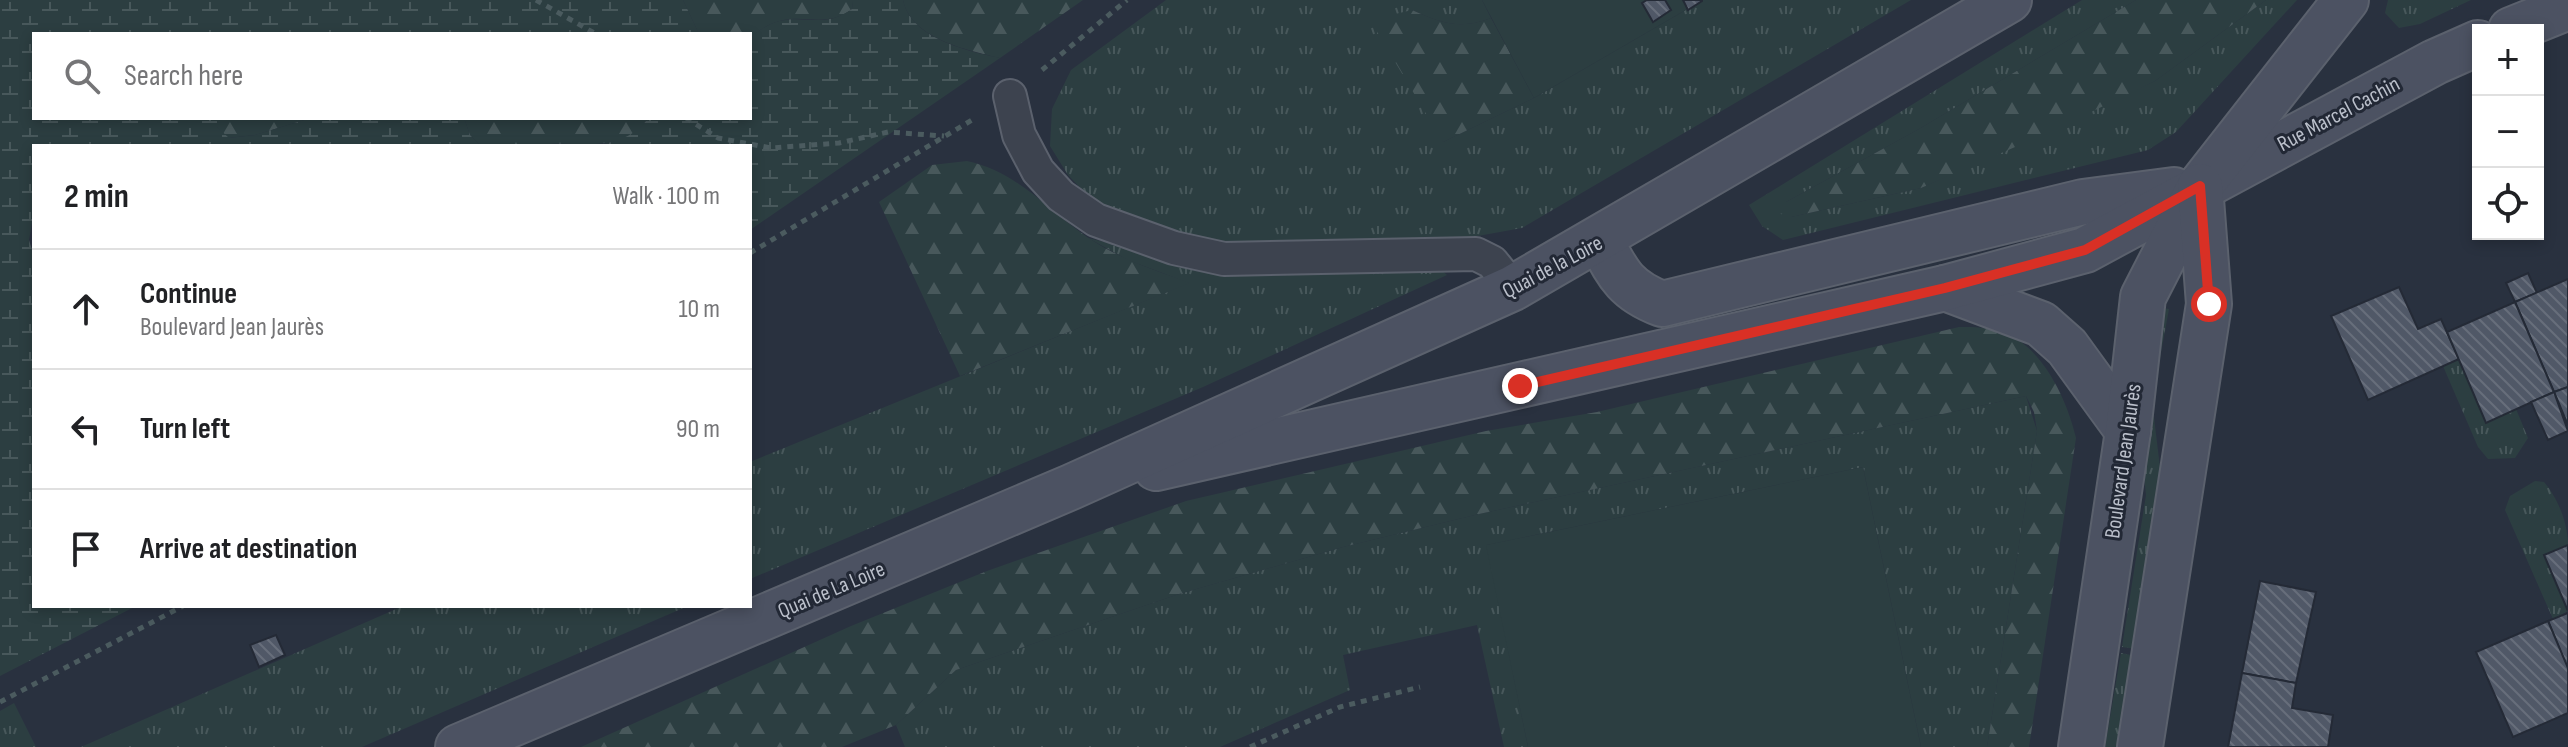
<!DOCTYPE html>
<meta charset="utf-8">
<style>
body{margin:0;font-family:"Sofia Sans Condensed",sans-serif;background:#f6f6f6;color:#202124}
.controls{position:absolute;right:24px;top:24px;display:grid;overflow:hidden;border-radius:0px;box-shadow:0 4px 12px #0003}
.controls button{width:72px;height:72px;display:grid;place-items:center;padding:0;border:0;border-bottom:2px solid #e0e0e0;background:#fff;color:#202124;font:40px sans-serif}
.stop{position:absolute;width:24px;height:24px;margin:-18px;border:6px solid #d93025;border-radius:50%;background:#fff}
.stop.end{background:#d93025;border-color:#fff;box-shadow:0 2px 8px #0008}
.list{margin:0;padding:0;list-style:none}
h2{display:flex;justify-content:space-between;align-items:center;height:104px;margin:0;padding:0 32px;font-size:34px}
h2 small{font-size:26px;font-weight:400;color:#757577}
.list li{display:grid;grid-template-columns:52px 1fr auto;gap:24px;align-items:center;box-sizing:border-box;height:120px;padding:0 32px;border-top:2px solid #e0e0e0}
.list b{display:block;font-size:30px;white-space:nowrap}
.list p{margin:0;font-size:26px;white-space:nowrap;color:#757577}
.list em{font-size:26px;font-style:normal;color:#757577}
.icon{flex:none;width:44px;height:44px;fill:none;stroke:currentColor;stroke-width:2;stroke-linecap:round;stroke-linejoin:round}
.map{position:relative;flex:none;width:2568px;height:747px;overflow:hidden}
.search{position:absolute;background:#fff;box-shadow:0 4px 12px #0003;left:32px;top:32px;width:720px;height:88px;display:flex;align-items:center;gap:20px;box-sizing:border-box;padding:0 28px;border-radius:0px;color:#757577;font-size:30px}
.panel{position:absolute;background:#fff;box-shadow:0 4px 12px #0003;left:32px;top:144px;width:720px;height:464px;border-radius:0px}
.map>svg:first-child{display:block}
.grass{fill:url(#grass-tufts)}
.forest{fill:url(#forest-firs)}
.wetland{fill:url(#wetland-marsh)}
.garden{fill:#2c3e41}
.building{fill:url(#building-back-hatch);stroke:#242a36;stroke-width:2}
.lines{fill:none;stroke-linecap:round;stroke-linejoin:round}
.lane-casing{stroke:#5b616d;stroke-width:36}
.secondary-casing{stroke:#5b616d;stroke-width:48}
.path{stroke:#4b5b5f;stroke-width:5;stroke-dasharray:6 6;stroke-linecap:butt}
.lane{stroke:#3d434f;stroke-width:32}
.secondary{stroke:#4c5262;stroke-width:44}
.route{stroke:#d93025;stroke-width:10}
.labels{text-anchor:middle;stroke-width:6;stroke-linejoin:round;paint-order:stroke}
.street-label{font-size:22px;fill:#babfca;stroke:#222835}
</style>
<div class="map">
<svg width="2568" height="747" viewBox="0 0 2568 747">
<defs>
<pattern id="grass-tufts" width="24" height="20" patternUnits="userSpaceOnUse" patternTransform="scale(2)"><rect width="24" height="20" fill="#2c3e41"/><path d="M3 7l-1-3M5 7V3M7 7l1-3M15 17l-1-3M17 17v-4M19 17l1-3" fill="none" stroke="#48585b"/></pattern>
<pattern id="forest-firs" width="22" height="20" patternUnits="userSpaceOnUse" patternTransform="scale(2)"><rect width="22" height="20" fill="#2c3e41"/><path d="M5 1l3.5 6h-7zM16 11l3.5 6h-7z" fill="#48585b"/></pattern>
<pattern id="wetland-marsh" width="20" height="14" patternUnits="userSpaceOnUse" patternTransform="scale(2)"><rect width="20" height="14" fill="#2c3e41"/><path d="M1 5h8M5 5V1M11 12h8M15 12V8" fill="none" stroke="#48585b"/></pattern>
<pattern id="building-back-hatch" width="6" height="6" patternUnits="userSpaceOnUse" patternTransform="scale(2)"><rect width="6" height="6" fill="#505867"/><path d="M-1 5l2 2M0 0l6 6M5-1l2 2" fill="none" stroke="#676e7b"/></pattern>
</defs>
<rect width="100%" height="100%" fill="#29313f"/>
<!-- grass -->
<g class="grass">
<path d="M 1166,0 L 1482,0 L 1491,18 C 1461,30 1441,23 1412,10 L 1443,142 L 1534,98 L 1703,0 L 1911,0 L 1522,228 L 1428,245 L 1215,247 L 1092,200 L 1068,175 L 1050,146 L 1052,109 L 1071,70 Z"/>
<path d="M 2082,0 L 2136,0 L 1919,129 L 1786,202 L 1791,217 L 1921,188 L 2155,81 L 2266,0 L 2297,0 L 2176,132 L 2148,150 L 1783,240 L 1762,226 L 1749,205 Z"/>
<path d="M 2388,0 L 2471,0 L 2420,24 L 2399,28 L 2385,13 Z"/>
<path d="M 1088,238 L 1212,268 L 1439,268 L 1447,275 L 1203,387 L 750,579 L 750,462 L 1189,283 L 1128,260 Z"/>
<path d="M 2157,307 L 2169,309 L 2152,401 L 2162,484 L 2136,649 L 2122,647 L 2146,495 L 2139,427 Z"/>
<path d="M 2459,359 L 2516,409 L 2528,438 L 2515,458 L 2488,459 L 2478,447 L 2443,366 Z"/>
<path d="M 2026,396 L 2037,431 L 1987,747 L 1921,747 L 1863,467 L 1487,545 L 1528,747 L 1504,747 L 1477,625 L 1343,655 L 1350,690 L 1220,747 L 905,747 L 896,725 L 956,670 L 1179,594 L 1343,547 L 1479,514 Z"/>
<path d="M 2535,481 L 2544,482 C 2558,498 2568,524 2568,545 L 2545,555 L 2568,611 L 2553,619 L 2505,510 L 2510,496 Z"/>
<path d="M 403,606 L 688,606 L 362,747 L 81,747 Z"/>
<path d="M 2121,653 L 2136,656 L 2121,747 L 2105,747 Z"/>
<path d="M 14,703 L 36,747 L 0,747 L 0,711 Z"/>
</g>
<!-- forest -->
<g class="forest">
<path d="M 683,0 L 853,0 L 853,1 L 852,9 C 817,35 793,0 750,38 L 750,34 L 699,34 Z"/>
<path d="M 903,0 L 1083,0 L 1000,58 C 968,50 911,39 903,0 Z"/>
<path d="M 2136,0 L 2266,0 L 2155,81 L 2054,130 L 1921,188 L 1791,217 L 1780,213 L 1777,208 L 1786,202 L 1919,129 Z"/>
<path d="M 1412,10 C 1441,23 1461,30 1491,18 L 1534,98 L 1443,142 L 1370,20 Z"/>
<path d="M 217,118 L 311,118 L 255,135 L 228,138 L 217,127 Z"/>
<path d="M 464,118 L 648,118 C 627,153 583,142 550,144 C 527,145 504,146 481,146 L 470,135 Z"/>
<path d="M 967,161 C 1018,172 1046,209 1087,237 C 1119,259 1155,270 1190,283 L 960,376 L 879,202 L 932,165 Z"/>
<path d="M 1959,327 C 1973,327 1989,327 2003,332 C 2043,347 2067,400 2076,438 L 2029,747 L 1987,747 L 2037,431 L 2034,412 L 2026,396 L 1479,514 L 1343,547 L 1179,594 L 956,670 L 896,725 L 842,747 L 581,747 L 851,626 L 987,571 L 1186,501 L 1486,431 L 1597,412 Z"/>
</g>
<!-- wetland -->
<g class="wetland">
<path d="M 0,0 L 683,0 L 699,34 L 34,34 L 34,118 L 217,118 L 217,127 L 229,138 L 255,135 L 311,118 L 464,118 L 470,135 L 481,146 L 34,146 L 34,212 L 29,240 L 34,256 L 34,606 L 136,606 L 0,676 Z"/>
<path d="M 853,0 L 903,0 C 911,39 968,51 1000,58 L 750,230 L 750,146 L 584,146 C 607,145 635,139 648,118 L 750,118 L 750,38 C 792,0 815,36 852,9 Z"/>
</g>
<!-- garden -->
<g class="garden">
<path d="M 1482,0 L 1703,0 L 1534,98 Z"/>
<path d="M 1863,467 L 1921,747 L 1528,747 L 1486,545 Z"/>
</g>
<!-- building -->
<g class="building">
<path d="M 1647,0 L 1665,0 L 1671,10 L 1653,22 L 1642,3 Z"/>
<path d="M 1683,0 L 1702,0 L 1702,1 L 1688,10 Z"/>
<path d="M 2528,273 L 2537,293 L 2515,302 L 2506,283 Z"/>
<path d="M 2568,279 L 2568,387 L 2554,392 L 2515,302 Z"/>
<path d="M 2399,287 L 2418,329 L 2441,319 L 2459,359 L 2368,400 L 2331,316 Z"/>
<path d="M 2515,302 L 2554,392 L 2486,423 L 2447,332 Z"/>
<path d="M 2568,387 L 2568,425 L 2554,392 Z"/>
<path d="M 2554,392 L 2568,431 L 2548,440 L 2531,402 Z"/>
<path d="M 2568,545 L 2568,611 L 2544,555 Z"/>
<path d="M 2260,581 L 2316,592 L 2296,683 L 2242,673 Z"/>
<path d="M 2568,613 L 2568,664 L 2566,665 L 2548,621 Z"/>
<path d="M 2548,621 L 2568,668 L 2568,713 L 2513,737 L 2476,652 Z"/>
<path d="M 276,635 L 285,655 L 259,667 L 250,645 Z"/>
<path d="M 2242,673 L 2296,683 L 2292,708 L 2333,715 L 2328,747 L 2228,747 Z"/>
</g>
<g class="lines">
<defs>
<path id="lane" d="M 1010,96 L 1019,135 L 1038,171 L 1061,196 L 1096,220 L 1174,248 L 1224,259 L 1476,254 L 1492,262 L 1513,288"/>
<g id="secondary">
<path d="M 2511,30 L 2568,7"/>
<path d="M 1600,240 C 1618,274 1625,290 1662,304 L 2083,202 L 2174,190"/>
<path d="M 1945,288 L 2041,324 L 2067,347 L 2128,431"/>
<path d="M 1156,468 L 1945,288 L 2085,250 L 2435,62 L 2478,43"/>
<path d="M 458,747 L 1071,487 L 1513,288 L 2009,0"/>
<path d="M 2081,747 L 2128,431 L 2143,297 L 2200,186 L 2346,0"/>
<path d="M 2140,747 L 2209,304 L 2200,186"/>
</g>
</defs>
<!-- lane casing -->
<use href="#lane" class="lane-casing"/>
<!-- secondary casing -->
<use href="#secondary" class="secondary-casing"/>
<!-- path -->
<g class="path">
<path d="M 536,0 L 596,34"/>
<path d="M 1042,70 L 1127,0"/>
<path d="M 686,118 L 718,138 L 771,148 L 839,143 L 888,132 L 944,136"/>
<path d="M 750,253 L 972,120"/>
<path d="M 0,702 L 183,606"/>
<path d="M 1250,747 L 1340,707 L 1420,687"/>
</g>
<!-- lane -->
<use href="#lane" class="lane"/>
<!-- secondary -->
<use href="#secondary" class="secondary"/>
</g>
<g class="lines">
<!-- route -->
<path class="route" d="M 1520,386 L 1945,288 L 2085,250 L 2200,186 L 2209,304"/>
</g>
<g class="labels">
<!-- street labels -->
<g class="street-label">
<text transform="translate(2338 113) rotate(-28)" y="8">Rue Marcel Cachin</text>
<text transform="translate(1552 266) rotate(-28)" y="8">Quai de la Loire</text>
<text transform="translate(2122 461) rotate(-82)" y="8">Boulevard Jean Jaurès</text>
<text transform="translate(831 589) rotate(-23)" y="8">Quai de La Loire</text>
</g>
</g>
</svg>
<div class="controls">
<button>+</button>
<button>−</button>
<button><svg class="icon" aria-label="locate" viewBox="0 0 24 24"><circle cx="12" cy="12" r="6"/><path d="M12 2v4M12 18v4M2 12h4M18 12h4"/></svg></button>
</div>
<div class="stop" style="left:2209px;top:304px"></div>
<div class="stop end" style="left:1520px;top:386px"></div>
<div class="search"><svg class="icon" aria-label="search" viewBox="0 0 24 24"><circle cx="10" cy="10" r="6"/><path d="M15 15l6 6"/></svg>Search here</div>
<section class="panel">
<h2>2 min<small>Walk · 100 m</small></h2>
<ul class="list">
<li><svg class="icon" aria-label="ahead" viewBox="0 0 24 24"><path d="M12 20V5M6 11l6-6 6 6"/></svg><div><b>Continue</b><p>Boulevard Jean Jaurès</p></div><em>10 m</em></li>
<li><svg class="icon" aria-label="left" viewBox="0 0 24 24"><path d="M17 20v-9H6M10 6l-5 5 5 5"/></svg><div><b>Turn left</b></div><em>90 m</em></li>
<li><svg class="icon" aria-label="arrive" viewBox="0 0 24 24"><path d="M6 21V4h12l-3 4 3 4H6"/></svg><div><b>Arrive at destination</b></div></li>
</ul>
</section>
</div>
